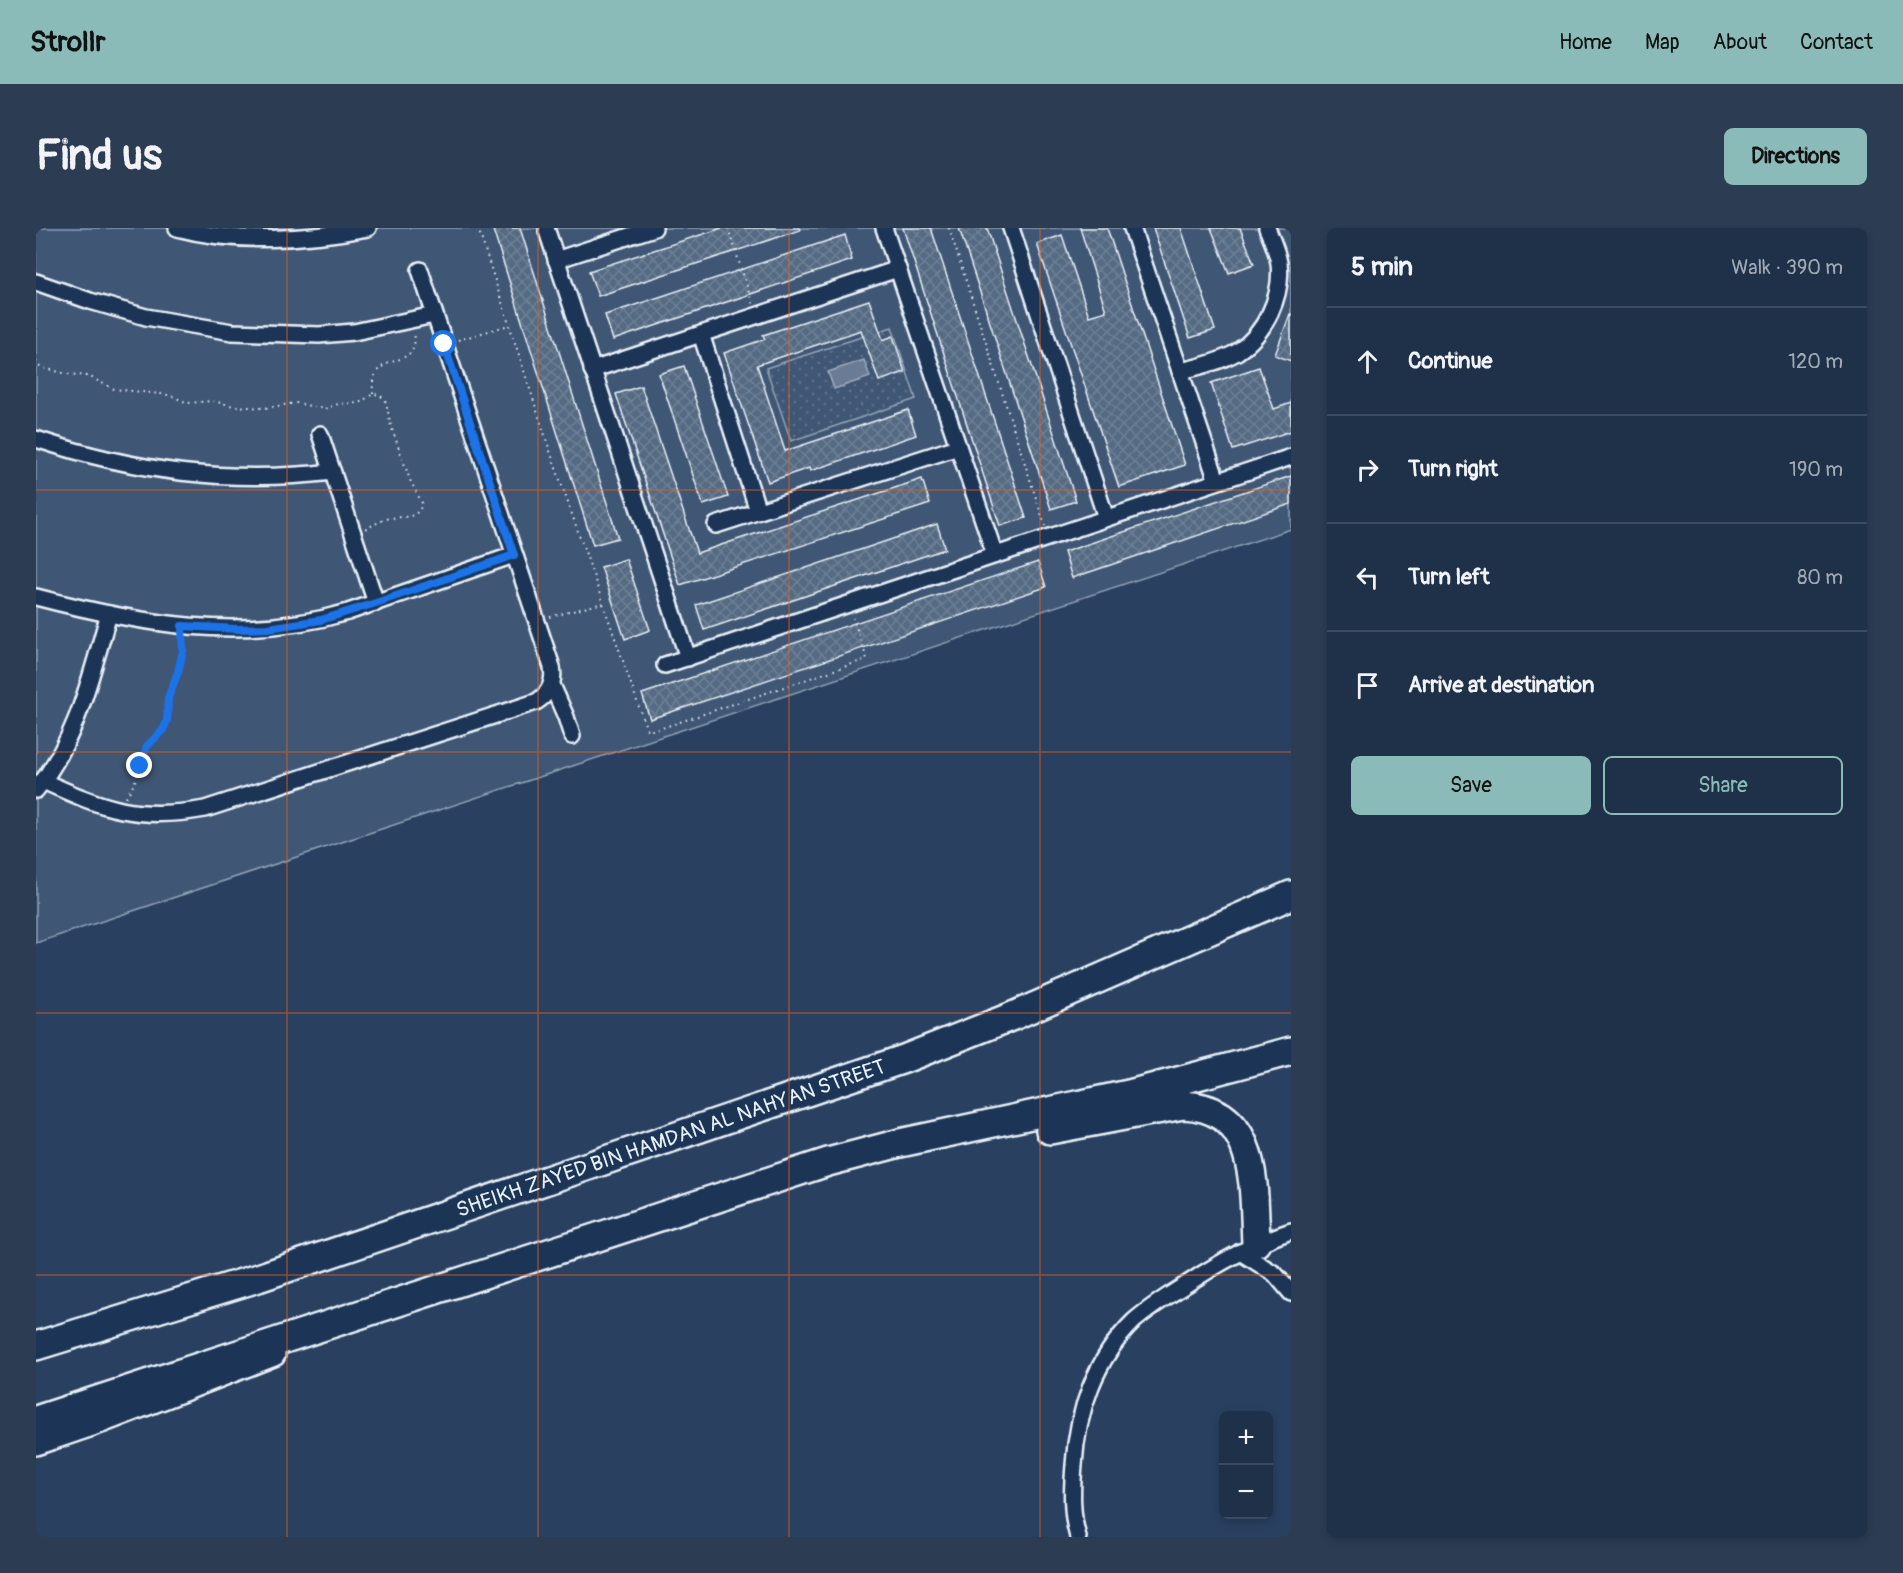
<!DOCTYPE html>
<meta charset="utf-8">
<style>
body{margin:0;font-family:Pangolin,sans-serif;background:#2c3c53;color:#f1f3f6}
.controls{position:absolute;right:18px;bottom:18px;display:grid;overflow:hidden;border-radius:9px;box-shadow:0 3px 9px #0003}
.controls button{width:54px;height:54px;display:grid;place-items:center;padding:0;border:0;border-bottom:2px solid #3c4b61;background:#1f3049;color:#f1f3f6;font:30px sans-serif}
.stop{position:absolute;width:18px;height:18px;margin:-14px;border:4px solid #1a73e8;border-radius:50%;background:#fff}
.stop.end{background:#1a73e8;border-color:#fff;box-shadow:0 2px 6px #0008}
.list{margin:0;padding:0;list-style:none}
h2{display:flex;justify-content:space-between;align-items:center;height:78px;margin:0;padding:0 24px;font-size:26px}
h2 small{font-size:20px;font-weight:400;color:#a1a9b4}
.list li{display:grid;grid-template-columns:39px 1fr auto;gap:18px;align-items:center;box-sizing:border-box;height:108px;padding:0 24px;border-top:2px solid #3c4b61}
.list b{display:block;font-size:22px;white-space:nowrap}
.list em{font-size:20px;font-style:normal;color:#a1a9b4}
.actions{display:flex;gap:12px;padding:18px 24px}
.actions a{flex:1;padding:14px 0;border:2px solid #8bbbb9;border-radius:9px;text-align:center;font-size:21px;color:#8bbbb9}
.actions .main{background:#8bbbb9;color:#111}
.icon{flex:none;width:33px;height:33px;fill:none;stroke:currentColor;stroke-width:2;stroke-linecap:round;stroke-linejoin:round}
.map{position:relative;flex:none;width:1255px;height:1309px;overflow:hidden;border-radius:9px}
header{display:flex;align-items:center;gap:36px;box-sizing:border-box;height:84px;padding:0 30px;background:#8bbbb9;color:#111}
header strong{font-size:28px}
nav{display:flex;gap:33px;margin-inline-start:auto;font-size:21px}
.intro{display:flex;align-items:center;justify-content:space-between;box-sizing:border-box;height:144px;padding:0 36px}
h1{margin:0;font-size:42px}
.button{padding:15px 27px;border-radius:9px;background:#8bbbb9;color:#111;font-size:21px;font-weight:700}
main{display:flex;gap:36px;padding:0 36px}
aside{flex:1;background:#1f3049;border-radius:9px;box-shadow:0 3px 9px #0003}
.map>svg:first-child{display:block}
.grass{fill:#415774;stroke:#94a4b6;stroke-width:1.5}
.park{fill:url(#park-dots);stroke:#94a4b6;stroke-width:1.5}
.water{fill:#6b7c95;stroke:#9dabbd;stroke-width:1.5}
.building{fill:url(#building-cross-hatch);stroke:#e8f1f8;stroke-width:1.5}
.lines{fill:none;stroke-linecap:round;stroke-linejoin:round}
.street-casing{stroke:#e8f1f8;stroke-width:20}
.secondary-casing{stroke:#e8f1f8;stroke-width:26}
.highway-casing{stroke:#e8f1f8;stroke-width:32}
.path{stroke:#e8f1f8;stroke-width:2;stroke-dasharray:1.5 4.5;stroke-linecap:butt}
.street{stroke:#1d3557;stroke-width:15}
.secondary{stroke:#1d3557;stroke-width:21}
.highway{stroke:#1d3557;stroke-width:27}
.route{stroke:#1a73e8;stroke-width:8}
.grid{fill:none;stroke:#e86118;stroke-width:1.5;stroke-opacity:0.55}
.labels{text-anchor:middle;stroke-width:4.5;stroke-linejoin:round;paint-order:stroke}
.street-label{font-size:21px;fill:#e8f1f8;stroke:#1d3557}
</style>
<header>
<strong>Strollr</strong>
<nav><a>Home</a><a>Map</a><a>About</a><a>Contact</a></nav>
</header>
<div class="intro"><h1>Find us</h1><a class="button">Directions</a></div>
<main>
<div class="map">
<svg width="1255" height="1309" viewBox="0 0 1255 1309">
<defs>
<pattern id="park-dots" width="8" height="8" patternUnits="userSpaceOnUse" patternTransform="scale(1.5)"><rect width="8" height="8" fill="#415774"/><path d="M2 2h.1M6 6h.1" fill="none" stroke="#5c7089" stroke-width="1.8" stroke-linecap="round"/></pattern>
<pattern id="building-cross-hatch" width="8" height="8" patternUnits="userSpaceOnUse" patternTransform="scale(1.5)"><rect width="8" height="8" fill="#556a83"/><path d="M0 0l8 8M0 8l8-8" fill="none" stroke="#6d8095"/></pattern>
</defs>
<rect width="100%" height="100%" fill="#294061"/>
<filter id="ink" filterUnits="userSpaceOnUse"><feTurbulence type="fractalNoise" baseFrequency=".0167" numOctaves="2"/><feDisplacementMap in="SourceGraphic" scale="12" xChannelSelector="R" yChannelSelector="G"/><feConvolveMatrix kernelMatrix="1 2 1 2 8 2 1 2 1" color-interpolation-filters="sRGB"/></filter>
<g filter="url(#ink)">
<!-- grass -->
<path class="grass" d="M 0,0 L 1255,0 L 1255,301 L 0,715 Z"/>
<!-- park -->
<path class="park" d="M 856,99 L 880,171 L 755,213 L 730,140 Z"/>
<!-- water -->
<path class="water" d="M 828,132 L 834,149 L 798,161 L 792,144 Z"/>
<!-- building -->
<g class="building">
<path d="M 463,0 L 484,0 L 582,310 L 557,317 L 457,2 Z"/>
<path d="M 686,0 L 763,0 L 764,2 L 562,68 L 553,43 Z"/>
<path d="M 867,0 L 895,0 L 990,290 L 964,298 Z"/>
<path d="M 923,0 L 951,0 L 1040,273 L 1015,281 Z"/>
<path d="M 1044,0 L 1071,0 L 1149,237 L 1083,259 L 1001,16 L 1026,7 L 1053,88 L 1070,83 Z"/>
<path d="M 1117,0 L 1145,0 L 1179,102 L 1154,110 Z"/>
<path d="M 1175,0 L 1204,0 L 1218,36 L 1193,45 Z"/>
<path d="M 809,7 L 816,32 L 577,112 L 569,87 Z"/>
<path d="M 833,72 L 847,112 L 857,108 L 869,144 L 843,153 L 825,102 L 721,137 L 749,223 L 872,182 L 880,207 L 774,243 L 773,240 L 732,254 L 688,125 L 729,111 L 727,107 Z"/>
<path d="M 1254,86 L 1255,86 L 1255,133 L 1239,127 Z"/>
<path d="M 648,138 L 692,269 L 667,277 L 623,146 Z"/>
<path d="M 1223,139 L 1238,181 L 1255,175 L 1255,203 L 1197,222 L 1175,155 Z"/>
<path d="M 605,158 L 661,325 L 886,251 L 894,276 L 644,357 L 580,166 Z"/>
<path d="M 1255,248 L 1255,276 L 1036,350 L 1028,324 Z"/>
<path d="M 901,296 L 909,321 L 668,402 L 660,377 Z"/>
<path d="M 590,331 L 614,402 L 589,411 L 565,339 Z"/>
<path d="M 1002,334 L 1010,359 L 614,491 L 606,466 Z"/>
</g>
<g class="lines">
<defs>
<g id="street">
<path d="M 141,0 C 201,16 271,12 332,0"/>
<path d="M 848,0 L 959,327"/>
<path d="M 975,0 L 1070,290"/>
<path d="M 1096,0 L 1181,253"/>
<path d="M 511,3 L 652,430"/>
<path d="M 520,32 L 618,0"/>
<path d="M 0,54 L 54,73 L 110,89 L 196,104 L 283,107 L 318,104 L 398,87"/>
<path d="M 665,106 L 722,283"/>
<path d="M 556,142 L 862,41"/>
<path d="M 1144,143 C 1163,139 1184,134 1201,124 C 1229,106 1247,68 1243,35 C 1241,23 1236,12 1231,0"/>
<path d="M 284,206 L 340,375"/>
<path d="M 0,211 C 100,244 192,256 297,244"/>
<path d="M 680,297 L 922,219"/>
<path d="M 0,369 C 104,396 206,415 312,384 L 478,327"/>
<path d="M 629,437 L 1255,229"/>
<path d="M 516,457 L 530,489 L 536,508"/>
<path d="M 7,553 C 69,581 101,593 169,581 L 500,474 C 513,466 519,455 516,439 L 384,42"/>
<path d="M 0,562 C 42,510 54,449 73,386"/>
<path d="M 1204,1024 L 1239,1046 L 1255,1065"/>
<path d="M 1042,1309 C 1035,1285 1036,1262 1038,1237 C 1041,1184 1059,1131 1098,1093 C 1115,1078 1135,1066 1154,1054 C 1186,1033 1219,1015 1255,1003"/>
</g>
<path id="secondary" d="M 0,1216 L 68,1193 L 238,1127"/>
<g id="highway">
<path d="M 1014,902 L 1147,877 C 1224,880 1217,959 1220,1015"/>
<path id="s1" d="M 0,1118 L 222,1050 L 868,831 L 977,788 L 1255,667"/>
<path d="M 0,1192 L 792,934 L 864,915 L 1093,866 L 1255,823"/>
</g>
</defs>
<!-- street casing -->
<use href="#street" class="street-casing"/>
<!-- secondary casing -->
<use href="#secondary" class="secondary-casing"/>
<!-- highway casing -->
<use href="#highway" class="highway-casing"/>
<!-- path -->
<g class="path">
<path d="M 442,0 L 514,223 L 611,502 L 620,502 L 831,431 L 817,390"/>
<path d="M 692,0 L 717,77"/>
<path d="M 913,0 L 1009,298"/>
<path d="M 422,112 L 473,97"/>
<path d="M 0,133 L 4,139 L 31,146 L 52,148 L 78,161 L 133,167 L 152,175 L 176,173 L 198,178 L 229,180 L 260,175 L 288,181 L 302,176 L 323,175 L 337,166 L 344,167 L 350,174 L 355,198 L 374,252 L 386,275 C 382,294 363,287 350,291 C 342,294 336,298 328,301"/>
<path d="M 337,166 C 337,160 336,153 339,147 C 349,126 384,139 378,104"/>
<path d="M 514,389 L 567,375"/>
<path d="M 90,569 L 98,556 L 111,518 L 129,498 L 132,470 L 145,434 L 147,410"/>
</g>
<!-- street -->
<use href="#street" class="street"/>
<!-- secondary -->
<use href="#secondary" class="secondary"/>
<!-- highway -->
<use href="#highway" class="highway"/>
</g>
</g>
<g class="lines" filter="url(#ink)">
<!-- route -->
<path class="route" d="M 104,538 L 111,518 L 127,502 L 131,493 L 132,470 L 142,444 L 147,423 L 146,398 L 201,401 L 232,400 L 285,392 L 340,375 L 478,327 L 408,116"/>
</g>
<!-- grid -->
<path class="grid" d="M 251,0 L 251,1309M 502,0 L 502,1309M 753,0 L 753,1309M 1004,0 L 1004,1309M 0,262 L 1255,262M 0,524 L 1255,524M 0,785 L 1255,785M 0,1047 L 1255,1047"/>
<g class="labels">
<!-- street labels -->
<g class="street-label">
<text dy="7" stroke="none"><textPath href="#s1" startOffset="668">SHEIKH ZAYED BIN HAMDAN AL NAHYAN STREET</textPath></text>
</g>
</g>
</svg>
<div class="controls">
<button>+</button>
<button>−</button>
</div>
<div class="stop" style="left:408px;top:116px"></div>
<div class="stop end" style="left:104px;top:538px"></div>
</div>
<aside>
<h2>5 min<small>Walk · 390 m</small></h2>
<ul class="list">
<li><svg class="icon" aria-label="ahead" viewBox="0 0 24 24"><path d="M12 20V5M6 11l6-6 6 6"/></svg><div><b>Continue</b></div><em>120 m</em></li>
<li><svg class="icon" aria-label="right" viewBox="0 0 24 24"><path d="M7 20v-9h11M14 6l5 5-5 5"/></svg><div><b>Turn right</b></div><em>190 m</em></li>
<li><svg class="icon" aria-label="left" viewBox="0 0 24 24"><path d="M17 20v-9H6M10 6l-5 5 5 5"/></svg><div><b>Turn left</b></div><em>80 m</em></li>
<li><svg class="icon" aria-label="arrive" viewBox="0 0 24 24"><path d="M6 21V4h12l-3 4 3 4H6"/></svg><div><b>Arrive at destination</b></div></li>
</ul>
<div class="actions"><a class="main">Save</a><a>Share</a></div>
</aside>
</main>
